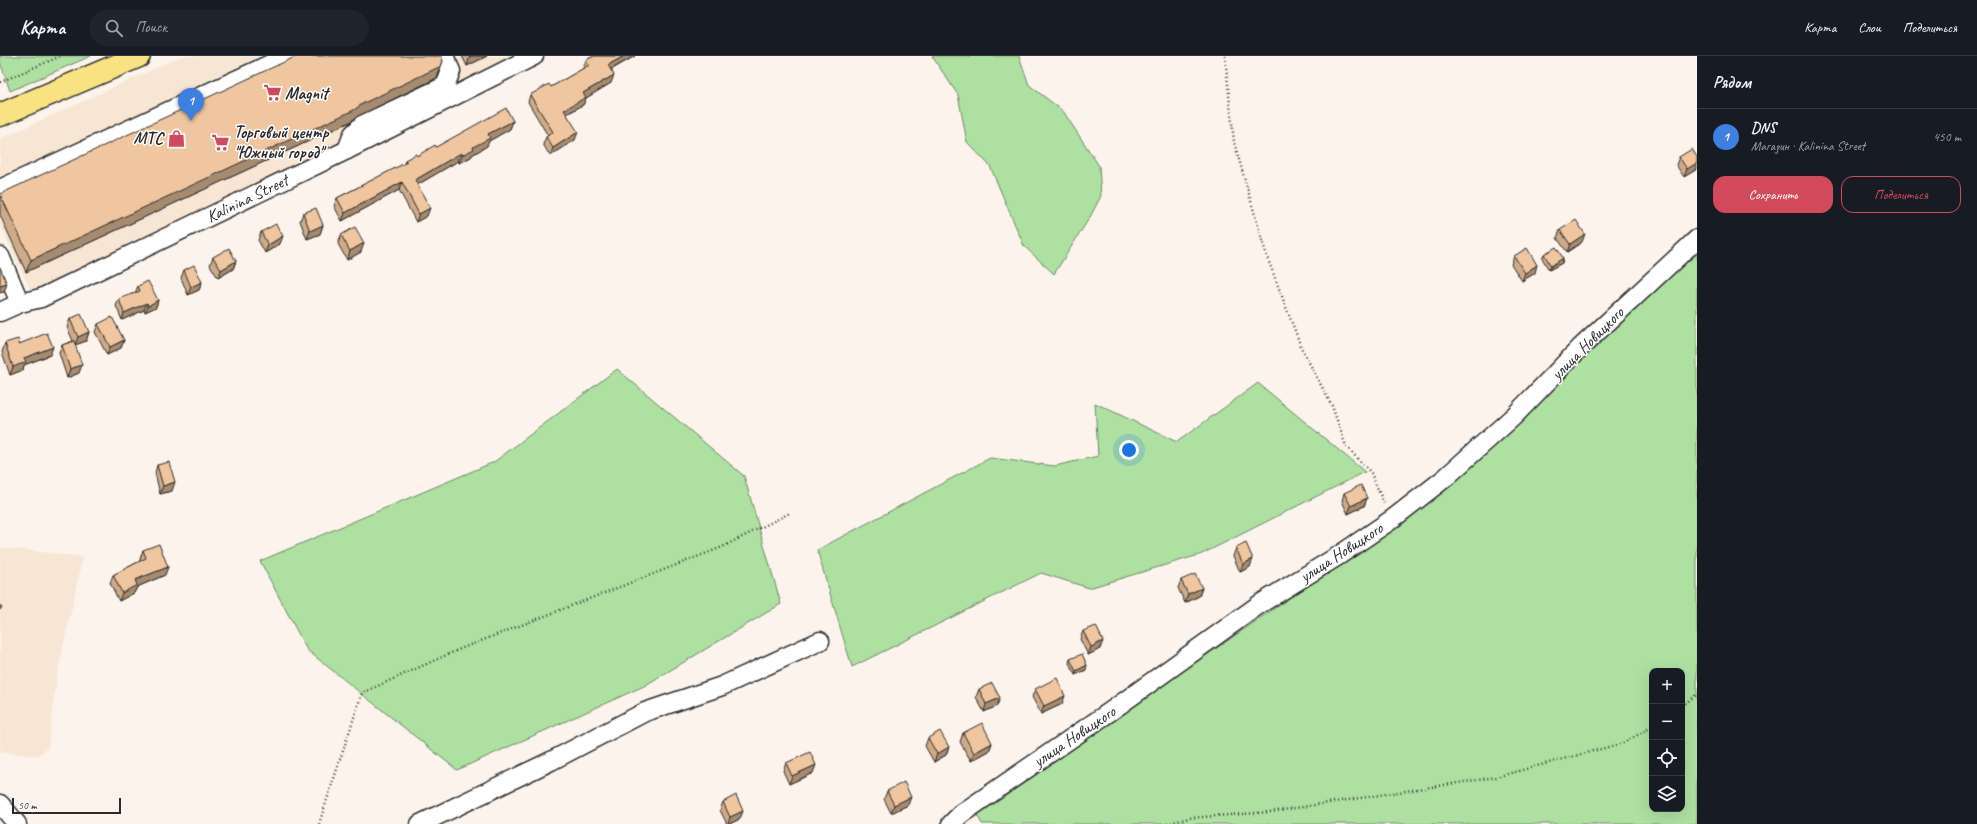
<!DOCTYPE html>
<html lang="ru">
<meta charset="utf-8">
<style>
body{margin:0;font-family:Caveat,sans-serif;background:#20242c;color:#f1f3f6}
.controls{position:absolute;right:12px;bottom:12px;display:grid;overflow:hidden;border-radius:8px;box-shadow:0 4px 16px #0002}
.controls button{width:36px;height:36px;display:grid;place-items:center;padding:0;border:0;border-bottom:1px solid #363941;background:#171b24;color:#f1f3f6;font:20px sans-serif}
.scale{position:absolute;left:12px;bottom:10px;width:109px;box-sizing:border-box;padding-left:4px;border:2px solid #2b2b2b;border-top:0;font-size:11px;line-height:14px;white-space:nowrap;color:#2b2b2b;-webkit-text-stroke:3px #fff;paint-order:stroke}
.you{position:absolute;left:1129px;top:394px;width:14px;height:14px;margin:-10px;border:3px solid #fff;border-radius:50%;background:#1a73e8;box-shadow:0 0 0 6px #1a73e833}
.badge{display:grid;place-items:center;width:26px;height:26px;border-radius:50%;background:#d1495b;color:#fff;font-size:13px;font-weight:700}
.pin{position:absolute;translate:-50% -33px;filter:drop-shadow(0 1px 2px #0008)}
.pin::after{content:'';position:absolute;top:21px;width:14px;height:12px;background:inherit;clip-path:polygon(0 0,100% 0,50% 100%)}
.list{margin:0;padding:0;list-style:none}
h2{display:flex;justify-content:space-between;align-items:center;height:52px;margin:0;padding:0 16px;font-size:17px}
h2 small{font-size:13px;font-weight:400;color:#9ea1a6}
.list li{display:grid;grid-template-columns:26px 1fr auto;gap:12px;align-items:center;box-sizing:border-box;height:56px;padding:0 16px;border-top:1px solid #363941}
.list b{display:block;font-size:15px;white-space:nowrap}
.list p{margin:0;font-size:13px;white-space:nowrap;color:#9ea1a6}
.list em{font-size:13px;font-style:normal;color:#9ea1a6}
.actions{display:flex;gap:8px;padding:12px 16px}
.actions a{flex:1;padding:9px 0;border:1px solid #d1495b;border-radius:12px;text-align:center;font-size:14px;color:#d1495b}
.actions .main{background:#d1495b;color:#fff}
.icon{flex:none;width:22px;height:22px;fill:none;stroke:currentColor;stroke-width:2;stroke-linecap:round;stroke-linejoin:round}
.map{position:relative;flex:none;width:1697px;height:768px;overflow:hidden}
header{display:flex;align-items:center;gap:24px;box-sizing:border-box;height:56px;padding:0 20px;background:#171b24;border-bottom:1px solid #363941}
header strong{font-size:19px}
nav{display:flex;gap:22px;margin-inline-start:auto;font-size:14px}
.search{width:280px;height:36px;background:#20242c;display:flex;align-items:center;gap:10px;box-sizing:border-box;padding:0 14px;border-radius:22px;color:#9ea1a6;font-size:15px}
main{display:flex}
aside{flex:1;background:#171b24}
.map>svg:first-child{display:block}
.built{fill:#f8e6d5}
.green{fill:#aee0a2;stroke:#6c8666;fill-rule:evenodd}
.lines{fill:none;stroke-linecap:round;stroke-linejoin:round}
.minor-casing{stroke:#2b2b2b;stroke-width:21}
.major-casing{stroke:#2b2b2b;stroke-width:25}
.path{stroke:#2b2b2b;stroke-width:2.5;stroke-dasharray:1 3;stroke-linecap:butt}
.minor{stroke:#fff;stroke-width:18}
.major{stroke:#f8e281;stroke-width:22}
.wall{fill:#ceaa89;stroke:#2b2b2b}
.shaded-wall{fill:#a78b6f;stroke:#2b2b2b}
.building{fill:#efc69f;stroke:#2b2b2b}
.labels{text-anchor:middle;stroke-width:3;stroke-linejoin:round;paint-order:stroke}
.poi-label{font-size:17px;font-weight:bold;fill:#2b2b2b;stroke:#fff;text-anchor:start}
.street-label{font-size:17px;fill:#2b2b2b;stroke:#fff}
</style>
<header>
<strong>Карта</strong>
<div class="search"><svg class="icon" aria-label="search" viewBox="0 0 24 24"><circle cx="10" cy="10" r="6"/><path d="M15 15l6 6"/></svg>Поиск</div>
<nav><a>Карта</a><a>Слои</a><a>Поделиться</a></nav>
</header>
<main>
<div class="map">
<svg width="1697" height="768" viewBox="0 0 1697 768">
<rect width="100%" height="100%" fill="#fcf4ec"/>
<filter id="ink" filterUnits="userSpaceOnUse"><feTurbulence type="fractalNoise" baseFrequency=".025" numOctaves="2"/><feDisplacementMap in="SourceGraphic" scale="8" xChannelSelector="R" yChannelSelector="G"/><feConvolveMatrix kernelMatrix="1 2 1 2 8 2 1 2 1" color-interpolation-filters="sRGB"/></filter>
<g filter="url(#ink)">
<!-- built -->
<g class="built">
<path d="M 182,0 L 525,0 L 31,236 L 0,169 L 0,83 Z"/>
<path d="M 0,491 L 83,501 L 57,620 L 48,692 L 37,700 L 0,696 Z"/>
</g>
<!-- green -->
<g class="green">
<path d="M 0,0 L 91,0 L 10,35 L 0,6 Z"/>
<path d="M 932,0 L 1019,0 L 1029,29 L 1063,55 L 1099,110 L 1101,140 L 1090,161 L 1054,218 L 1024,190 L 990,110 L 967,86 L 958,39 Z"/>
<path d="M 1697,198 L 1697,768 L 982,768 L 976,757 L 1415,456 L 1653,233 ZM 1652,615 L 1682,615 L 1682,753 L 1652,753 Z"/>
<path d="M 617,313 L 744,420 L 781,548 L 644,630 L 457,714 L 307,594 L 260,505 L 494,406 Z"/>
<path d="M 1258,327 L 1365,416 L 1202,498 L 1089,532 L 1041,517 L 852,611 L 817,494 L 990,402 L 1055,410 L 1098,400 L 1095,347 L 1177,386 Z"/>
</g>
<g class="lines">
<defs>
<g id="minor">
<path d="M 347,94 L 353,78 L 362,69 L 445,30 L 451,15 L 444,0"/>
<path d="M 0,133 L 279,4 L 284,0"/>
<path d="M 0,200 L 20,247"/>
<path d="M 0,256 L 20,247 L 41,242 L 347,94 L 534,0"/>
<path d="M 0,748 L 17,768"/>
<path d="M 420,768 L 551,705 L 645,656 L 722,630 L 820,585"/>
<path d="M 951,768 L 961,758 L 1111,655 L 1260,548 L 1338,500 L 1391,464 L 1445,422 L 1514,360 L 1581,291 L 1697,183"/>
</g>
<path id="major" d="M 0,59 L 139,0"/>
</defs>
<!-- minor casing -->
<use href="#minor" class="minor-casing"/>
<!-- major casing -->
<use href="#major" class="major-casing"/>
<!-- path -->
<g class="path">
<path d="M 1225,0 L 1234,86 L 1267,201 L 1302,293 L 1332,350 L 1346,390 L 1371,417 L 1385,450"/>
<path d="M 0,26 L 61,0"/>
<path d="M 1682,650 L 1697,638"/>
<path d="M 319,768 L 362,637 L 460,593 L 720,492 L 790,457"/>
<path d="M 1167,768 L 1188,762 L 1270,756 L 1496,721 L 1623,687 L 1652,671"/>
</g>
<!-- minor -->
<use href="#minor" class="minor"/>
<!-- major -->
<use href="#major" class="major"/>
</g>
<!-- wall -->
<g class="wall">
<path d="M 462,0 L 487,0 L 467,10 Z"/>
<path d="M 594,0 L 635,0 L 611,14 L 611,27 L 586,42 L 583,49 L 567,58 L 575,84 L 550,100 L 543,88 L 546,81 L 548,80 L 528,46 L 530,39 L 551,31 L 584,12 L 583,12 L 586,4 Z"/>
<path d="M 437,22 L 358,60 L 350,66 L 26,216 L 0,159 L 0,138 Z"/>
<path d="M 513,65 L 510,73 L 489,85 L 487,90 L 472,99 L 471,101 L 459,107 L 458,105 L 417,129 L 427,160 L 416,166 L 399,134 L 342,165 L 334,150 L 337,142 L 404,108 L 405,104 L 417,100 L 436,91 Z"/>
<path d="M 1679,101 L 1697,113 L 1684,121 L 1676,109 Z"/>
<path d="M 303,157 L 323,169 L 320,178 L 307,183 L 300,165 Z"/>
<path d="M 1560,174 L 1582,186 L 1567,196 L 1557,182 Z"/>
<path d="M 261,176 L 280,188 L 265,197 L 258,184 Z"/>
<path d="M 341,179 L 361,196 L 347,204 L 338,188 Z"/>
<path d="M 1544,198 L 1563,202 L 1562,207 L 1549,214 L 1542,202 Z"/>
<path d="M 1514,200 L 1535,217 L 1522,225 L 1511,208 Z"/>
<path d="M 213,201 L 236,205 L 233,213 L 218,222 L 210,209 Z"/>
<path d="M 184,214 L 202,226 L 199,234 L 188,239 L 181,222 Z"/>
<path d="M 138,230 L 158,244 L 156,251 L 145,256 L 144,254 L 122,264 L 116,250 L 119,243 L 135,237 Z"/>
<path d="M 70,263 L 89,276 L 86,285 L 75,289 L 79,317 L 67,322 L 59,297 L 62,289 L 73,285 L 67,271 Z"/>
<path d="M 98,268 L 124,284 L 121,292 L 107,299 L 95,276 Z"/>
<path d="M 5,287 L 19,288 L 50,299 L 24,309 L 23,314 L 10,319 L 2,296 Z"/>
<path d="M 157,409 L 172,435 L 160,438 L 155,417 Z"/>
<path d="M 1344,437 L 1367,442 L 1364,450 L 1348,458 L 1342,445 Z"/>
<path d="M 1236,492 L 1250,511 L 1240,516 L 1233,500 Z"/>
<path d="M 143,494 L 165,519 L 137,531 L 134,537 L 119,545 L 110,527 L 113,519 L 140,505 L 140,503 Z"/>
<path d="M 1181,524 L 1202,532 L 1199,540 L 1185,547 L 1178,532 Z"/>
<path d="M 1083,575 L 1100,593 L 1088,599 L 1080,583 Z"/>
<path d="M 1070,603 L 1086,614 L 1075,619 L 1069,607 Z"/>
<path d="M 979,633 L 997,650 L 984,656 L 976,641 Z"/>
<path d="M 1035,633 L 1062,648 L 1041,658 L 1032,641 Z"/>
<path d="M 963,677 L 992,687 L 989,695 L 971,705 L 960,686 Z"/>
<path d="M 928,682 L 946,699 L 934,706 L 925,690 Z"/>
<path d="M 786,707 L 813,717 L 789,728 L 783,715 Z"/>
<path d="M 887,735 L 908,749 L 891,757 L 884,743 Z"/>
<path d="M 723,746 L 740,763 L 729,768 L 727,768 L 720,754 Z"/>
</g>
<!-- shaded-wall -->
<g class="shaded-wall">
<path d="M 470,0 L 487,0 L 467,10 Z"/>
<path d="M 624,0 L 635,0 L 606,16 L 608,9 Z"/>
<path d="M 443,5 L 437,22 L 358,60 L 350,66 L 26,216 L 31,204 L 362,48 Z"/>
<path d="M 614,19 L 611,27 L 586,42 L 583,49 L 561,61 L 564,54 L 583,37 Z"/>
<path d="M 513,65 L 510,73 L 489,85 L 487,90 L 472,99 L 471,101 L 459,107 L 462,99 L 473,91 L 488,78 Z"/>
<path d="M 578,76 L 575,84 L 550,100 L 553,92 Z"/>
<path d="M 461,97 L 458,105 L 412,132 L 415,124 Z"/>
<path d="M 1697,107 L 1697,113 L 1684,121 L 1687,113 Z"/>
<path d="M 402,126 L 399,134 L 342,165 L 345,157 Z"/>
<path d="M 430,152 L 427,160 L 416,166 L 419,158 Z"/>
<path d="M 323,169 L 320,178 L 307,183 L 310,175 Z"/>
<path d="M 1585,178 L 1582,186 L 1567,196 L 1570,188 Z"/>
<path d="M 283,180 L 280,188 L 265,197 L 268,189 Z"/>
<path d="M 364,187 L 361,196 L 347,204 L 350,195 Z"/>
<path d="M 1563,202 L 1562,207 L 1549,214 L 1551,210 Z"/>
<path d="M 236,205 L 233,213 L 218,222 L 221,214 Z"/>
<path d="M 1537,209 L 1535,217 L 1522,225 L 1525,217 Z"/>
<path d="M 202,226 L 199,234 L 188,239 L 191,231 Z"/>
<path d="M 7,228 L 4,236 L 0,237 L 0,230 Z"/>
<path d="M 158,244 L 156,251 L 145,256 L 148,250 Z"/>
<path d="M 147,247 L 144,254 L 122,264 L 124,257 Z"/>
<path d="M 89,276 L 86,285 L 75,289 L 78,281 Z"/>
<path d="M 124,284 L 121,292 L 107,299 L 110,291 Z"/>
<path d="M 53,291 L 50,299 L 24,309 L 23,314 L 10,319 L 13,311 L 24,302 Z"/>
<path d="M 82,309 L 79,317 L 67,322 L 70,313 Z"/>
<path d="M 175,426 L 172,435 L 160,438 L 163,430 Z"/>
<path d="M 1367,442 L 1364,450 L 1348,458 L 1351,450 Z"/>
<path d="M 1253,503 L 1250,511 L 1240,516 L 1243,508 Z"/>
<path d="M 168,511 L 165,519 L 137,531 L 134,537 L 119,545 L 122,537 L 135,524 Z"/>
<path d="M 1202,532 L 1199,540 L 1185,547 L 1188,538 Z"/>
<path d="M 1103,585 L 1100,593 L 1088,599 L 1091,591 Z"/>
<path d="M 1087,609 L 1086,614 L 1075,619 L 1076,615 Z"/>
<path d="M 1065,640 L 1062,648 L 1041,658 L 1044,650 Z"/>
<path d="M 1000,642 L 997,650 L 984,656 L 986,648 Z"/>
<path d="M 992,687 L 989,695 L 971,705 L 974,697 Z"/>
<path d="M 949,691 L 946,699 L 934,706 L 937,698 Z"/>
<path d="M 816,709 L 813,717 L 789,728 L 792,720 Z"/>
<path d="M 911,741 L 908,749 L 891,757 L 894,749 Z"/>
<path d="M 743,755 L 740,763 L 729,768 L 728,768 L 730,761 Z"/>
</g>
<!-- building -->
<g class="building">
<path d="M 297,0 L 441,0 L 443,5 L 441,10 L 362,48 L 354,54 L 31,204 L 0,138 Z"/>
<path d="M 594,0 L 624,0 L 608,9 L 614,19 L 583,37 L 586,41 L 564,54 L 578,76 L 553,92 L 546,81 L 553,76 L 530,39 L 549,28 L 551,31 L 589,9 L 586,4 Z"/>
<path d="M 506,52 L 513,65 L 488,78 L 490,82 L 473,91 L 474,93 L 462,99 L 461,97 L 415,124 L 430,152 L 419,158 L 402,126 L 345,157 L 337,142 L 407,106 L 405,104 L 416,98 L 417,100 L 435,89 L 436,91 Z"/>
<path d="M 1692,93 L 1697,101 L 1697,107 L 1687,113 L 1679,101 Z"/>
<path d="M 316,152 L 323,169 L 310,175 L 303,157 Z"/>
<path d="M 1576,164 L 1585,178 L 1570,188 L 1560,174 Z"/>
<path d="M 276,168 L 283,180 L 268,189 L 261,176 Z"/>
<path d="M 355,171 L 364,187 L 350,195 L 341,179 Z"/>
<path d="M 1556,191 L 1563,202 L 1551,210 L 1544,198 Z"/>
<path d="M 229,192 L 236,205 L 221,214 L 213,201 Z"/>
<path d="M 1527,192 L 1537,209 L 1525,217 L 1514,200 Z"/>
<path d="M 194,209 L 202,226 L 191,231 L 184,214 Z"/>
<path d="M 0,211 L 7,228 L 0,230 Z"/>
<path d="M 148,225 L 158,244 L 148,250 L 147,247 L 124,257 L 119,243 L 140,235 L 138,230 Z"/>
<path d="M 81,258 L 89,276 L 78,281 L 70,263 Z"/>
<path d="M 112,261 L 124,284 L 110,291 L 98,268 Z"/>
<path d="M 47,277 L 53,291 L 24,302 L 26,306 L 13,311 L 5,287 L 18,283 L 19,288 Z"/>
<path d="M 74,285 L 82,309 L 70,313 L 62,289 Z"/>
<path d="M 169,406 L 175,426 L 163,430 L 157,409 Z"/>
<path d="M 1361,429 L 1367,442 L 1351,450 L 1344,437 Z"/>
<path d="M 1246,487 L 1253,503 L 1243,508 L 1236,492 Z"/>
<path d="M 159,488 L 168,511 L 135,524 L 137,529 L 122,537 L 113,519 L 146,502 L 143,494 Z"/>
<path d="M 1195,518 L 1202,532 L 1188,538 L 1181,524 Z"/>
<path d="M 0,549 L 2,551 L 0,554 Z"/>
<path d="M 1096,570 L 1103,585 L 1091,591 L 1083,575 Z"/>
<path d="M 1082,598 L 1087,609 L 1076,615 L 1070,603 Z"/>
<path d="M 1057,622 L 1065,640 L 1044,650 L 1035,633 Z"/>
<path d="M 992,627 L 1000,642 L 986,648 L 979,633 Z"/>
<path d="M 982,667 L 992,687 L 974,697 L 963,677 Z"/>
<path d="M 940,675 L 949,691 L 937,698 L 928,682 Z"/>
<path d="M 810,696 L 816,709 L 792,720 L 786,707 Z"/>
<path d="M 904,726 L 911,741 L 894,749 L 887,735 Z"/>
<path d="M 736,739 L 743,755 L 730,761 L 723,746 Z"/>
</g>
</g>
<!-- icons -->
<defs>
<symbol id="supermarket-bare" viewBox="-9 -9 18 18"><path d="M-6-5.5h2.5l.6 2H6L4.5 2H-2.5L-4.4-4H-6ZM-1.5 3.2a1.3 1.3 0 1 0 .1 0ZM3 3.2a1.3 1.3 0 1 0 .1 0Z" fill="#d1495b" stroke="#fff" stroke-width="2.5" paint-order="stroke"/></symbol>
<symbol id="shop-bare" viewBox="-9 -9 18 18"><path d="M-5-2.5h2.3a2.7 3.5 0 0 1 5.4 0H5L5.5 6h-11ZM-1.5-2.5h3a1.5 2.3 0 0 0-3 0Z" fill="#d1495b" stroke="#fff" stroke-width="2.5" paint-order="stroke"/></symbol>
</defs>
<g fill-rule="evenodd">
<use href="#supermarket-bare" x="260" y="24" width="25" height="25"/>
<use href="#shop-bare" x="164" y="70" width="25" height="25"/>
<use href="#supermarket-bare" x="208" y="74" width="25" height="25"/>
</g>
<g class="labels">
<!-- poi labels -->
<g class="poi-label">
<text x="285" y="43">Magnit</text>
<text x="234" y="82">Торговый центр<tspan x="234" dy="20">"Южный город"</tspan></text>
<text x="163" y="88" text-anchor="end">МТС</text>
</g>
<!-- street labels -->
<g class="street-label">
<text transform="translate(247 142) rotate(-26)" y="6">Kalinina Street</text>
<text transform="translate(1587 287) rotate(-45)" y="6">улица Новицкого</text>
<text transform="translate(1341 496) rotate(-33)" y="6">улица Новицкого</text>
<text transform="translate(1074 680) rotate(-34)" y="6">улица Новицкого</text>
</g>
</g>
</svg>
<div class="controls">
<button>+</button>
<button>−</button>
<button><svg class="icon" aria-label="locate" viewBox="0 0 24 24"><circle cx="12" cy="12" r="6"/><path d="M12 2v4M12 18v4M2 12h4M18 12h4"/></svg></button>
<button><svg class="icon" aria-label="layers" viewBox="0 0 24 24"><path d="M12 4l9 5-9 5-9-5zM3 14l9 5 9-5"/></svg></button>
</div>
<div class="scale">50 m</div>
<div class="you"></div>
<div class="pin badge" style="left:191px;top:65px;background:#3f7fe0">1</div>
</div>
<aside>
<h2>Рядом<small></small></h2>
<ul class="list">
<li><span class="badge" style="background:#3f7fe0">1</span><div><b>DNS</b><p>Магазин · Kalinina Street</p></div><em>450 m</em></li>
</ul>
<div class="actions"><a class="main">Сохранить</a><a>Поделиться</a></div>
</aside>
</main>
